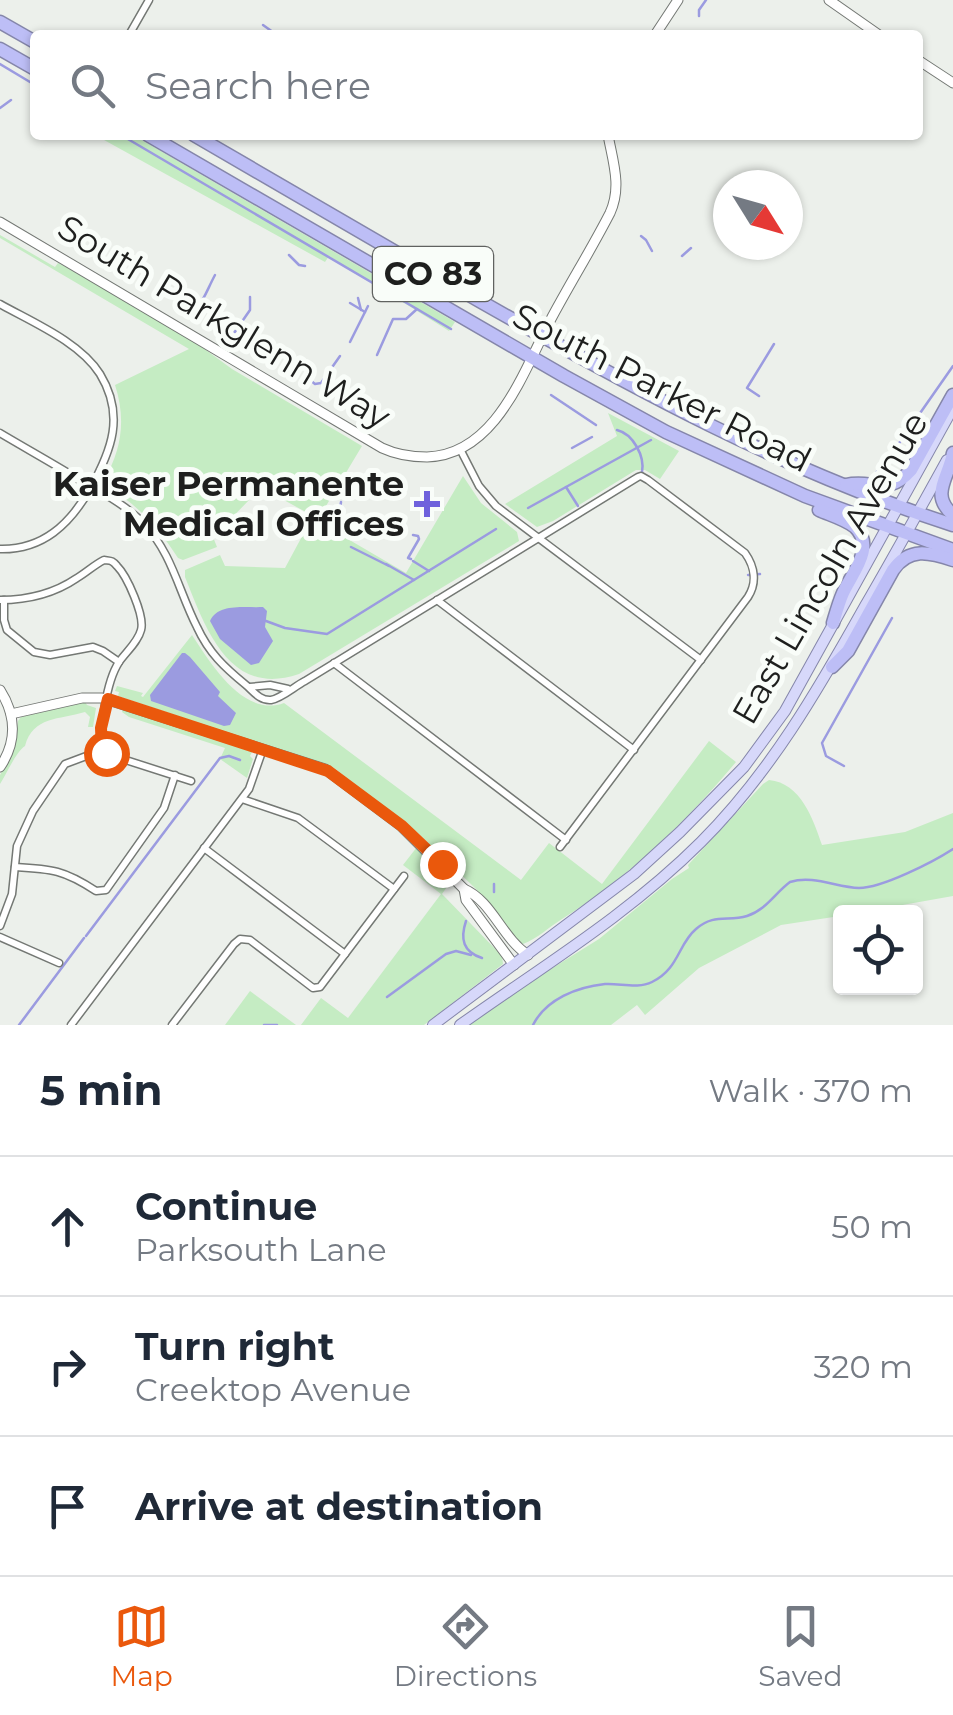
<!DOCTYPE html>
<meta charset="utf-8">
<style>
body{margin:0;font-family:Montserrat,sans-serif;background:#f2f2f3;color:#1f2937}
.controls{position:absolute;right:30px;bottom:30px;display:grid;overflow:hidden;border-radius:10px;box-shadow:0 2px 8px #0004}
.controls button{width:90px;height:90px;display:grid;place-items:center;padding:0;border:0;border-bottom:2px solid #e0e1e3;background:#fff;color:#1f2937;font:50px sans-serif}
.compass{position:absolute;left:713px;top:170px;width:90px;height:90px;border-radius:50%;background:#fff;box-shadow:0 2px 8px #0004;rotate:127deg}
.stop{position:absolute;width:30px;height:30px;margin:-22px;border:8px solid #ea580c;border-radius:50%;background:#fff}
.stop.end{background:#ea580c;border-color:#fff;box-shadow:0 2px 10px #0008}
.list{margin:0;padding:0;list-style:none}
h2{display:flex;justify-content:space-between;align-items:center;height:130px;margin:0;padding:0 40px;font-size:42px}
h2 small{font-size:32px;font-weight:400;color:#747a83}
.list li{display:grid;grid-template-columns:65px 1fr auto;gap:30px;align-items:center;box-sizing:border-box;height:140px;padding:0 40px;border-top:2px solid #e0e1e3}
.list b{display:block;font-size:38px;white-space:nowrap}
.list p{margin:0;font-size:32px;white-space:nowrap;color:#747a83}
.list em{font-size:32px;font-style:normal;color:#747a83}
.icon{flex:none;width:55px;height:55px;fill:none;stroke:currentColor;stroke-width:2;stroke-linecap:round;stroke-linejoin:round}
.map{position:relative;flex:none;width:953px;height:1025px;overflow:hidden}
.search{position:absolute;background:#fff;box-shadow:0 2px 8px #0004;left:30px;right:30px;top:30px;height:110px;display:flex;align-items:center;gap:25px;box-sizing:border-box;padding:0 35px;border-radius:10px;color:#747a83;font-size:38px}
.sheet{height:550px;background:#fff}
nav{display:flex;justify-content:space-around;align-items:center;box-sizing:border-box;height:140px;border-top:2px solid #e0e1e3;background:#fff;font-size:28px;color:#747a83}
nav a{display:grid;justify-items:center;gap:5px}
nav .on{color:#ea580c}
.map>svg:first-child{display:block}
.green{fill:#c5ecc3}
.water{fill:#9b9be0}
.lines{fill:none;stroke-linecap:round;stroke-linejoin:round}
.stream{stroke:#9b9be0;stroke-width:2.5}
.street-casing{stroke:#747874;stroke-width:9}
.secondary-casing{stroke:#747874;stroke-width:11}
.primary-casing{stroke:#8586aa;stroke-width:12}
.highway-casing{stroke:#8586aa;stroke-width:15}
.street{stroke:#fff;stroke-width:6}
.secondary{stroke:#fff;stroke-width:9}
.primary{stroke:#d7d8fa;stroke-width:10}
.highway{stroke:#bdbef6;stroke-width:12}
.route{stroke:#ea580c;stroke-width:12}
.poi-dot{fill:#6f62dc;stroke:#f9fdf9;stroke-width:4}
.labels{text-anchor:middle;stroke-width:10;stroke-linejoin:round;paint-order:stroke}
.shield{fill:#f9fdf9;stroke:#606260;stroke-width:2.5}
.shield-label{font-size:32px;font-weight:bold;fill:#1e1f1e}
.street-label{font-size:35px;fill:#1e1f1e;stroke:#f9fdf9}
.poi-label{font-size:35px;font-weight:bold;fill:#1e1f1e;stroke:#f9fdf9;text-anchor:end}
</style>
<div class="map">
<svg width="953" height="1025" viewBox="0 0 953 1025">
<rect width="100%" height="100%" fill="#ecf0eb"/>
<!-- green -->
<g class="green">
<path d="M 95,135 L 133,135 L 455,322 L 449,331 L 329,256 L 325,262 Z"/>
<path d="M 0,235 L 55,267 L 58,263 L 66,267 L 199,345 L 232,369 L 362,446 L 317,521 L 406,573 L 463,476 L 481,503 L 517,532 L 519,541 L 299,674 C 229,698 206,629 185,577 L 185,570 L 220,555 L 225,566 L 285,568 L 313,516 L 273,494 L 254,495 L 213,537 L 217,547 L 183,560 L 178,558 C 158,527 138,505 106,486 L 104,480 C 122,449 126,419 115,385 L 189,349 L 0,238 Z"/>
<path d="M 608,413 L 679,451 L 660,479 L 645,470 L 636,470 L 553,521 L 537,527 L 505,504 L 617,436 Z"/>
<path d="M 192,635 C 211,664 244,718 284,703 L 521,880 L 549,843 L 602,884 L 709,741 L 736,762 C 685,823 629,877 562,919 C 549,927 537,939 523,944 L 515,941 L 476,889 L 419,834 L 334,768 L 118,696 L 119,692 L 115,691 L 117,686 L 143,693 L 141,696 L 143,697 Z"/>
<path d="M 85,702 L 87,705 L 96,708 L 93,727 L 88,727 L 90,717 L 85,712 C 59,720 33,716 25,746 C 16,752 7,773 0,784 L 0,775 L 14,751 L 18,721 L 21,717 Z"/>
<path d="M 123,709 L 250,750 L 252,752 L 250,756 L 253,759 L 247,778 L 220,759 L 225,748 L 129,717 L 122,712 Z"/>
<path d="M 769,780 C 801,783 813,819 822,845 L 905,832 L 953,813 L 953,896 L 863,912 L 840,912 L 840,916 L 781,925 L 699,968 L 645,1015 L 637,1005 L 611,1025 L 469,1025 L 530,982 L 599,939 L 672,879 L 689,868 L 688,865 L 763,784 Z"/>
<path d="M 417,847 L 433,863 L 449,884 L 442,894 L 502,956 L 503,964 L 424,1025 L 301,1025 L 321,998 L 348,1018 L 441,894 L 403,865 Z"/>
<path d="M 250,991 L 296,1025 L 225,1025 Z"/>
</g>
<!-- water -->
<g class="water">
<path d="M 263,607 L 267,611 L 265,627 L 273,641 L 259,663 L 251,665 L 220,639 L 210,621 C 218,603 245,608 263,607 Z"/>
<path d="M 182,653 L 185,653 L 190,657 L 220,692 L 218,696 L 236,713 L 230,725 L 224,726 L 151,701 L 150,695 Z"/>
</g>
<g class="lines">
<!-- stream -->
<g class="stream">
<path d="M 699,16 L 699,10 L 706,0"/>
<path d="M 263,25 L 277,35"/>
<path d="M 0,64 L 35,85"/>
<path d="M 0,108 L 11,100"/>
<path d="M 121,135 L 451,329"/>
<path d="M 641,236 L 646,240 L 652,251"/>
<path d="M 289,255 L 299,265 L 305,266"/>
<path d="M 682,256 L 691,248"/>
<path d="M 358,298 L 361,310"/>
<path d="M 350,303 L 365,312"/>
<path d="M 196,310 C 205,298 208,288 215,275"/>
<path d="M 232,336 L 250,310 L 250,297"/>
<path d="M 350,342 L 368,306"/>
<path d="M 377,355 L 393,319 L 406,319 L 417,309"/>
<path d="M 310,380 L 315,384 L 321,383 L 340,356"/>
<path d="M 551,395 L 596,425"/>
<path d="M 759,396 L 747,388 L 774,344"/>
<path d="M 617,430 C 633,434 645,456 642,472"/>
<path d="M 572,448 L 592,437"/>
<path d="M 873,476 L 888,459 L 953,366"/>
<path d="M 566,487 L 578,506"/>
<path d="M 528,508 L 651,440"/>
<path d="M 338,523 L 341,502"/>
<path d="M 351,547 L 389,566"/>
<path d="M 411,559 L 408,558 L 419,539 L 418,536 L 413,535"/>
<path d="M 413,561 L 429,571"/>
<path d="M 386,564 L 414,580"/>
<path d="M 748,575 L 760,574"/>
<path d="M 266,621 L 285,628 L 327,634 L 496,529"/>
<path d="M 748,720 L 749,714 L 784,663"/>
<path d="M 844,766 L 826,756 L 822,743 L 892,618"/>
<path d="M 494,884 L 494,892"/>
<path d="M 466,921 C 460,939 463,952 482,958"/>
<path d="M 86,936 L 220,758 L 229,756 L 240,760"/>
<path d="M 387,997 L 446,954 L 456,951 L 471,955"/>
<path d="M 19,1025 L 84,938"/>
<path d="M 264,1025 L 277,1025"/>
<path d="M 533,1025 C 546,999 577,987 605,984 C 620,983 638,989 652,982 C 679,969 678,944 696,929 C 714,913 728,922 747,916 C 766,910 775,893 790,882 C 813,875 836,887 859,888 C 882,888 933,862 953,849"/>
</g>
<defs>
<g id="street">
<path d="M 129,35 L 149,0"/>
<path d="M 0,304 C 32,322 80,342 100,374 C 125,415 112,450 90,489 C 70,524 43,550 0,549"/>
<path d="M 0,433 C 27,449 54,464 80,480 C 103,493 126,505 144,524 C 172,553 179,592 197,627 C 209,653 224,667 246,685 C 253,691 260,701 271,700 C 282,698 295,686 305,681 L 638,477 L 641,476 L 648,480 L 745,553 C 755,567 757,583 748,597 L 560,847"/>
<path d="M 460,449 L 479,486 L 496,506 L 701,660"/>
<path d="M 0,600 C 27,600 55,593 77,578 C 87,572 94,565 104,560 C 111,561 112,560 117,566 C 127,576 145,616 141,630 C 138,642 126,652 119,662 C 106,682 100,728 102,752"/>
<path d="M 4,600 L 4,620 L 7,630 L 34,652 L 50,655 L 93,647 L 103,651 L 119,662"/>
<path d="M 437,600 L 634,750"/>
<path d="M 334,663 L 566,840"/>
<path d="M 250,687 L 270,685 L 288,689"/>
<path d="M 242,799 L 298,818 L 394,889"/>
<path d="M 204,848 L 345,954"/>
<path d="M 15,867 C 52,869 64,870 96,891 L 106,890 L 164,808 L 175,775"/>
<path d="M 0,926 L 12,894 L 17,846 L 33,811 L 65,764 L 89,755 L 104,753 L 191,781"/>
<path d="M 0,937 L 59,963"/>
<path d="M 71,1025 L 249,789 L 263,749"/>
<path d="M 172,1025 L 234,944 L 240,939 L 250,940 L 313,988 L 320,987 L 404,876"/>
</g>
<g id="secondary">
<path d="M 829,0 L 879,35"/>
<path d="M 655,35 L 678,0"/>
<path d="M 918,60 L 953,83"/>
<path d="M 0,222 L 382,448 C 397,455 411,457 427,457 C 496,455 523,372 550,321 C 569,285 591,250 610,213 C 622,187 613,162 608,135"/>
<path d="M 0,690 C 16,715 17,742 0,767"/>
<path d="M 11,714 L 82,698 L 102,698 L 325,769 L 401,826 L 464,889 C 492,901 502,938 528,955"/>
<path d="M 464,889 L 466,900 L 514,965"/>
</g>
<g id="primary">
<path d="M 433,1025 L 634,874 L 680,832 L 744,767 L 785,711 L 953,408"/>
<path d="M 460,1025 C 543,966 629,914 701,842 C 770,773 818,690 865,606 C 893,558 920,509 947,460"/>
</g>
<g id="highway">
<path d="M 0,22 L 35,42"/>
<path d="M 0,49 L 35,69"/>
<path d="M 148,135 L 564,376 L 666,432 L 805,496 L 953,550"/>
<path d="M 194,135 C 289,190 384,245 478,300 C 631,387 784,471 953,525"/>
<path d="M 953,453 C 949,478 929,494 953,515"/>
<path d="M 846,485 C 873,479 887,497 911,470 L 953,395"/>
<path d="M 819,510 C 830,515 845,519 855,527 C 876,547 852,573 843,593 C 839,602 836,613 833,623"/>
<path d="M 832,667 L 848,651 L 893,570 C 909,547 929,552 953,560"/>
</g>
</defs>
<!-- street casing -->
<use href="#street" class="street-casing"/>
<!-- secondary casing -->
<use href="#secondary" class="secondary-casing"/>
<!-- primary casing -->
<use href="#primary" class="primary-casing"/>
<!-- highway casing -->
<use href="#highway" class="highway-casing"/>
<!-- street -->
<use href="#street" class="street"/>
<!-- secondary -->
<use href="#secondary" class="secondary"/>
<!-- primary -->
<use href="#primary" class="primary"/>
<!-- highway -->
<use href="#highway" class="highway"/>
</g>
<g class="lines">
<!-- route -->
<path class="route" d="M 106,753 L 102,752 L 101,728 L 108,699 L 328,771 L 402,826 L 442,864"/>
</g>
<!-- markers -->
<path class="poi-dot" d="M422 489h10v10h10v10h-10v10h-10v-10h-10v-10h10z"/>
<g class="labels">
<!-- shield labels -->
<rect class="shield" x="373" y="247" width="120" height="54" rx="8"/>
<g class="shield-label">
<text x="433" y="285">CO 83</text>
</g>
<!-- street labels -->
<g class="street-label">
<text transform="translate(224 322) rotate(31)" y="12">South Parkglenn Way</text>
<text transform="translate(662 388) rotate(27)" y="12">South Parker Road</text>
<text transform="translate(830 568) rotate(-60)" y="12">East Lincoln Avenue</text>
</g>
<!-- poi labels -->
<g class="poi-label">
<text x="404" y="496">Kaiser Permanente<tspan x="404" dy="40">Medical Offices</tspan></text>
</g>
</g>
</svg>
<div class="controls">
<button><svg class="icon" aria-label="locate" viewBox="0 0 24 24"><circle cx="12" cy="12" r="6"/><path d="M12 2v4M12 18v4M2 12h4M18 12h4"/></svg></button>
</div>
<svg class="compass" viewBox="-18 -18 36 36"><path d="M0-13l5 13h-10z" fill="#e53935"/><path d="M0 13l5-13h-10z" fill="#747a83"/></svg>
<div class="stop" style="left:106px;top:753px"></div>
<div class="stop end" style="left:442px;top:864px"></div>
<div class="search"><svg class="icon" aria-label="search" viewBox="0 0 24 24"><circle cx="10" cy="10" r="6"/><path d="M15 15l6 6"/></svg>Search here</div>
</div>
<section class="sheet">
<h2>5 min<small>Walk · 370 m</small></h2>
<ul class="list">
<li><svg class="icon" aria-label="ahead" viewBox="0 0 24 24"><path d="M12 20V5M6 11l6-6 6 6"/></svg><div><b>Continue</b><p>Parksouth Lane</p></div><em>50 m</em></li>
<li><svg class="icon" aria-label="right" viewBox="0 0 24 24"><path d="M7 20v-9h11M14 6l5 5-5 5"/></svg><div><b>Turn right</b><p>Creektop Avenue</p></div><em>320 m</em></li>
<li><svg class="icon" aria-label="arrive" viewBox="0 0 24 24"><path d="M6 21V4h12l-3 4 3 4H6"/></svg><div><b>Arrive at destination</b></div></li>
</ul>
</section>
<nav>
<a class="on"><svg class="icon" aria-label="map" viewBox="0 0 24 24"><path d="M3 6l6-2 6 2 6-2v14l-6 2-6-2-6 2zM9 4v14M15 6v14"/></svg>Map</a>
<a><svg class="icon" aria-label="directions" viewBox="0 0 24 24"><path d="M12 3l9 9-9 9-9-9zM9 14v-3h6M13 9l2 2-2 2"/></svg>Directions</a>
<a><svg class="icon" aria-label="saved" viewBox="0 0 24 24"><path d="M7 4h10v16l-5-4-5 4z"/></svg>Saved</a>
</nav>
